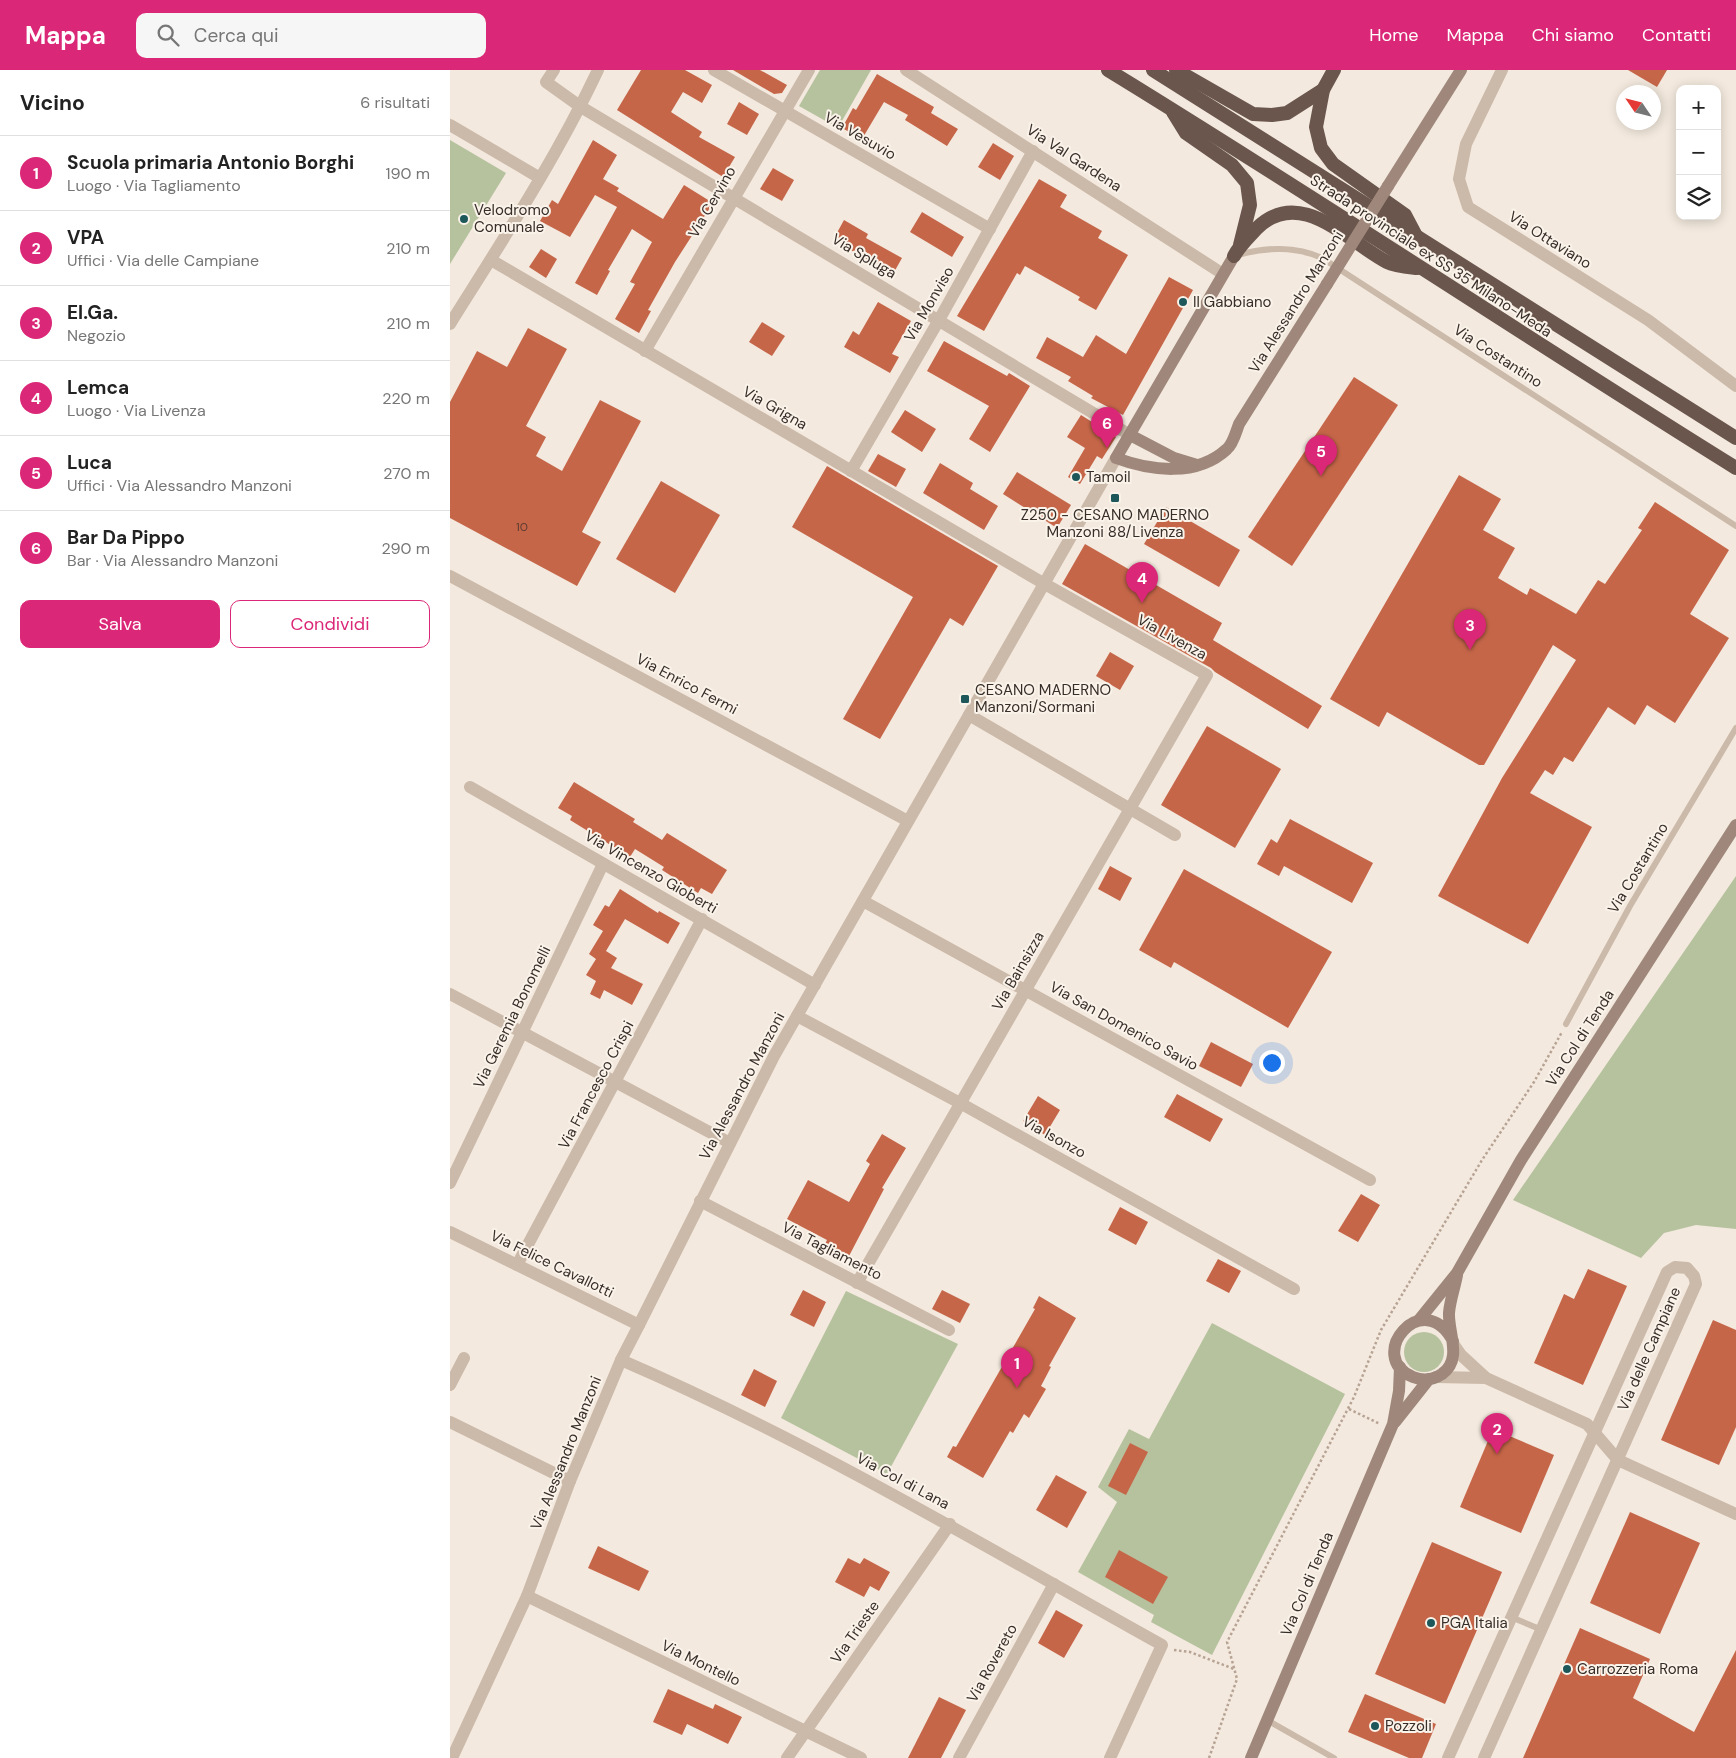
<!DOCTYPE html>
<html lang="it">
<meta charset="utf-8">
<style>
body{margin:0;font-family:"DM Sans",sans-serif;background:#f6f6f6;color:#222}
.controls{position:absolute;right:15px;top:15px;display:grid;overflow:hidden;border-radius:10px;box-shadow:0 2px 12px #0003}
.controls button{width:45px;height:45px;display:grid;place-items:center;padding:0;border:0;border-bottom:1px solid #e0e0e0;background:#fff;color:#222;font:25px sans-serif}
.compass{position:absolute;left:1166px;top:15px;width:45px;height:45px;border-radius:50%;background:#fff;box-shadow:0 2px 12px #0003;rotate:305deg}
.you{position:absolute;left:821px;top:992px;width:18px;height:18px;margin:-12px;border:4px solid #fff;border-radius:50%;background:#1a73e8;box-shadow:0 0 0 8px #1a73e833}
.badge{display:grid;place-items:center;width:32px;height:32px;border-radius:50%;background:#db2777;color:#fff;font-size:16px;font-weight:700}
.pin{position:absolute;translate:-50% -41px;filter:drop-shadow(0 1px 2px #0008)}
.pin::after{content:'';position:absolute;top:26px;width:18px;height:15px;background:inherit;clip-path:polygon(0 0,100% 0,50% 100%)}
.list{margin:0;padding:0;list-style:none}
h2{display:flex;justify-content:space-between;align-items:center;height:65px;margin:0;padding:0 20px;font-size:21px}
h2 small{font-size:16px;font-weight:400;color:#767676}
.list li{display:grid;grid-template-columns:32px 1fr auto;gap:15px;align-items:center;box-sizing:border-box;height:75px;padding:0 20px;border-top:1px solid #e0e0e0}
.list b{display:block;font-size:19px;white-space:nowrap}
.list p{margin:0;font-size:16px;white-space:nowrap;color:#767676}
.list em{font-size:16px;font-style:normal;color:#767676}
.actions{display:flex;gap:10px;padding:15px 20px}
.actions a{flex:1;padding:11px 0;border:1px solid #db2777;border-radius:10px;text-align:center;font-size:18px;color:#db2777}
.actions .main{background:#db2777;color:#fff}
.icon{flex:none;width:28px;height:28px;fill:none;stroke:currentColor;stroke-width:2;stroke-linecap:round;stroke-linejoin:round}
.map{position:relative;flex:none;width:1286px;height:1688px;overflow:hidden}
header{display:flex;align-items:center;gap:30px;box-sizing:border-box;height:70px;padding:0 25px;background:#db2777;color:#fff}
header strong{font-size:24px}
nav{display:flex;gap:28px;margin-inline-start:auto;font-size:18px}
.search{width:350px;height:45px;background:#f6f6f6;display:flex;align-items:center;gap:12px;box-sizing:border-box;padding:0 18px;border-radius:10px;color:#767676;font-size:19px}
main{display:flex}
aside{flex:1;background:#fff}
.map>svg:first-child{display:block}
.green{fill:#b6c29e}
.building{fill:#c66649}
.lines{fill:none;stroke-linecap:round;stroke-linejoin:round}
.path{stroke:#b7a394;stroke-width:2.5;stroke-dasharray:2.5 2.5;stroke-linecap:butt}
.service{stroke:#cbb9a9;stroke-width:6}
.minor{stroke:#cbb9a9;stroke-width:12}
.tertiary{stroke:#cbb9a9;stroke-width:12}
.secondary{stroke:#9f887b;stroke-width:12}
.trunk{stroke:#6a564d;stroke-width:14}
.secondary-bridge{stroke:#9f887b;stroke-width:12}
.poi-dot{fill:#1e575a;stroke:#faf3ea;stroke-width:2}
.labels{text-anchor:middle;stroke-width:4;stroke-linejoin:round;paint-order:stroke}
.number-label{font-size:12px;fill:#5c3c31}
.street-label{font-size:15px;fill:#382e29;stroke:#faf3ea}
.poi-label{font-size:15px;fill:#382e29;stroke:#faf3ea;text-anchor:start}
</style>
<header>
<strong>Mappa</strong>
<div class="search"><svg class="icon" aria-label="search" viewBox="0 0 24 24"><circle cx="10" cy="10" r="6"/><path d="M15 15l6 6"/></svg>Cerca qui</div>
<nav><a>Home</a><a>Mappa</a><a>Chi siamo</a><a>Contatti</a></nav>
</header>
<main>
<aside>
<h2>Vicino<small>6 risultati</small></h2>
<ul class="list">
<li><span class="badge">1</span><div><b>Scuola primaria Antonio Borghi</b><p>Luogo · Via Tagliamento</p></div><em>190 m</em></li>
<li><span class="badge">2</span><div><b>VPA</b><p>Uffici · Via delle Campiane</p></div><em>210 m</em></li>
<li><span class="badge">3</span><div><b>El.Ga.</b><p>Negozio</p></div><em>210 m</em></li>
<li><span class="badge">4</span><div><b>Lemca</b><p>Luogo · Via Livenza</p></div><em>220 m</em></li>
<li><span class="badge">5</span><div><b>Luca</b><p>Uffici · Via Alessandro Manzoni</p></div><em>270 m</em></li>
<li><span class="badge">6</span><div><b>Bar Da Pippo</b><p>Bar · Via Alessandro Manzoni</p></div><em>290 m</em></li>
</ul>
<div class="actions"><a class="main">Salva</a><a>Condividi</a></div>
</aside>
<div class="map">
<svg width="1286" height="1688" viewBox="0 0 1286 1688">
<rect width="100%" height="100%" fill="#f3e9de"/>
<!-- green -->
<g class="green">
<path d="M 370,0 L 421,0 L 388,58 L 349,36 Z"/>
<path d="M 0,70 L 56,103 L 0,194 Z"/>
<path d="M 1286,806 L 1286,1159 L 1246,1155 L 1214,1163 L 1191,1188 L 1063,1130 Z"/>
<path d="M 396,1221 L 508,1274 L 437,1404 L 331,1348 Z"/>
<path d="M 762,1253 L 895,1324 L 762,1585 L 701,1552 L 704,1545 L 628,1502 L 667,1432 L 648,1417 L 679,1359 L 699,1369 Z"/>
<circle cx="974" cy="1282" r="20"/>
</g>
<!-- building -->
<g class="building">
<path d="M 191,0 L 235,0 L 262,15 L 252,33 L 233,22 L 221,42 L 252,62 L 249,67 L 285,87 L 273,107 L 167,40 Z"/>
<path d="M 283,0 L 310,0 L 337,15 L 332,23 L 324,24 Z"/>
<path d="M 1178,0 L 1217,0 L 1207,17 Z"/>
<path d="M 427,4 L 484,37 L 481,43 L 508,59 L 497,76 L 455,50 L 458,45 L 434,32 L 412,69 L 392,58 L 403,38 L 406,40 Z"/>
<path d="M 289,32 L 309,44 L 297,65 L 277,54 Z"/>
<path d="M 143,70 L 167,85 L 153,109 L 169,118 L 167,121 L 213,149 L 234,115 L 263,133 L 225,192 L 198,240 L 201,241 L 189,263 L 165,249 L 185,214 L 180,212 L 202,172 L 182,159 L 158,200 L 160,201 L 147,225 L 125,213 L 167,137 L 145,125 L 120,167 L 90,151 L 102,130 L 108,134 Z"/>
<path d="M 543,73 L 564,86 L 550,110 L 528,97 Z"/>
<path d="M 323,98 L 344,110 L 332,131 L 310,119 Z"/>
<path d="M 589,109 L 617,125 L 610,137 L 652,161 L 648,168 L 678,185 L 646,240 L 628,230 L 630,227 L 575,196 L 570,205 L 567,203 L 534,261 L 507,246 Z"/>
<path d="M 472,142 L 514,167 L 502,187 L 460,162 Z"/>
<path d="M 394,150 L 418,164 L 416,168 L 452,188 L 443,204 L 383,170 Z"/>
<path d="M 91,179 L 107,189 L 96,208 L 79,197 Z"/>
<path d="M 719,207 L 743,220 L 673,345 L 641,328 L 643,326 L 618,311 L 621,307 L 586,288 L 597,267 L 633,287 L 646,265 L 676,284 Z"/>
<path d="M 428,232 L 461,251 L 442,284 L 449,287 L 440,303 L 394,277 L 403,261 L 409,265 Z"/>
<path d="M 312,252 L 335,266 L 322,286 L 299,272 Z"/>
<path d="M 78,258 L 117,279 L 76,356 L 96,367 L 86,386 L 112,401 L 150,330 L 191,351 L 132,462 L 151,472 L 127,516 L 0,448 L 0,332 L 27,281 L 57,297 Z"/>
<path d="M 494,271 L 557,306 L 559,303 L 580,316 L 540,382 L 519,369 L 539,336 L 477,301 Z"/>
<path d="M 904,307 L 948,335 L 842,496 L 798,467 Z"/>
<path d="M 455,340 L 486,359 L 472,382 L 441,362 Z"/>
<path d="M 631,345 L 666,367 L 652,389 L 647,386 L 630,414 L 618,407 L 635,378 L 617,367 Z"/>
<path d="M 428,384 L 456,399 L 446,417 L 418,401 Z"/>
<path d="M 490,393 L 523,413 L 520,419 L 548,436 L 534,460 L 473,423 Z"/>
<path d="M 377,396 L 548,496 L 513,556 L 500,548 L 430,669 L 393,649 L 463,527 L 342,457 Z"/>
<path d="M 567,402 L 621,435 L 607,458 L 553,424 Z"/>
<path d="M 1009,405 L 1051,429 L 1033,460 L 1065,478 L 1048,508 L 1077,525 L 1080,518 L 1126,544 L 1148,510 L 1155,514 L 1192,460 L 1188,458 L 1205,432 L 1279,480 L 1240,544 L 1279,568 L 1225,653 L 1197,635 L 1185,655 L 1158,637 L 1123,692 L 1114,687 L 1103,705 L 1095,700 L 1080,723 L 1142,757 L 1078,874 L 988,826 L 1052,708 L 1126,590 L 1103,575 L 1034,695 L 1029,695 L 937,642 L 929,657 L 880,629 Z"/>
<path d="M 211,411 L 270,445 L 225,523 L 166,489 Z"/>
<path d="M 716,437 L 790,480 L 769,517 L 694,474 Z"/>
<path d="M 635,474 L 772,553 L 763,570 L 872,636 L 858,659 L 765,602 L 761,598 L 612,514 Z"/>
<path d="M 660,582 L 684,596 L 670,620 L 646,606 Z"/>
<path d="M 757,656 L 831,699 L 785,778 L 711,735 Z"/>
<path d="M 124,712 L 185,749 L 183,752 L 212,770 L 217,763 L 277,800 L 262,824 L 251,818 L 248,823 L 212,800 L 214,797 L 185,779 L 180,787 L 120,750 L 122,746 L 108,738 Z"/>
<path d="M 840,749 L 923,793 L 902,833 L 834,796 L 829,806 L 807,794 L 821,769 L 827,773 Z"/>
<path d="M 660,796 L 682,808 L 670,831 L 648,819 Z"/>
<path d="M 734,799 L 882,882 L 838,958 L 724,892 L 721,898 L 689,880 Z"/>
<path d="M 170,819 L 208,843 L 209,841 L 230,853 L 218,874 L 175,849 L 156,881 L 167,888 L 161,898 L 193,914 L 182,935 L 154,920 L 150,929 L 140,924 L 146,911 L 136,905 L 146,889 L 139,884 L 153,861 L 143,855 L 155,835 L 159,837 Z"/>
<path d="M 761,972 L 803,994 L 791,1017 L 749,996 Z"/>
<path d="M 727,1024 L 773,1049 L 760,1072 L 714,1047 Z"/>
<path d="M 588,1026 L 610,1040 L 595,1065 L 573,1051 Z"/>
<path d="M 432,1064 L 456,1078 L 432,1118 L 434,1119 L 399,1186 L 375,1174 L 377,1170 L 337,1149 L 358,1110 L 399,1132 L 420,1094 L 416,1091 Z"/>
<path d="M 911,1124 L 930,1135 L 908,1172 L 888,1161 Z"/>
<path d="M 670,1137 L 698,1152 L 686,1175 L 658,1160 Z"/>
<path d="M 768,1189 L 791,1201 L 779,1223 L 756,1211 Z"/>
<path d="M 1138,1199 L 1177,1216 L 1133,1315 L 1084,1293 L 1114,1224 L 1124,1229 Z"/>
<path d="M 353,1220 L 376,1232 L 364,1257 L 340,1245 Z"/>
<path d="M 492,1220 L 520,1234 L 510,1253 L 482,1239 Z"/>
<path d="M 589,1226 L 626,1248 L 599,1296 L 601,1297 L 591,1316 L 596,1319 L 579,1348 L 574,1344 L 563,1363 L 560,1361 L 533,1408 L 497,1387 L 503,1376 L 506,1377 L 585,1239 L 583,1238 Z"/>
<path d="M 1263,1250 L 1286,1260 L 1286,1357 L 1269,1395 L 1211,1370 Z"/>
<path d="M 304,1299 L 327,1311 L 315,1337 L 291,1325 Z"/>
<path d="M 1043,1359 L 1104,1385 L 1071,1463 L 1010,1437 Z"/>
<path d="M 680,1373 L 698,1382 L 676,1425 L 658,1416 Z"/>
<path d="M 606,1405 L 637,1422 L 617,1458 L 586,1440 Z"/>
<path d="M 1180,1442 L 1250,1473 L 1210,1564 L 1140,1533 Z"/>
<path d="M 982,1472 L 1052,1502 L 995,1634 L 925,1604 Z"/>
<path d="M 148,1476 L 199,1501 L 189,1521 L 138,1498 Z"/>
<path d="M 669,1480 L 718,1507 L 703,1534 L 655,1507 Z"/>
<path d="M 398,1488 L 410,1494 L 414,1488 L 440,1502 L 429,1521 L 420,1516 L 414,1527 L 385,1512 Z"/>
<path d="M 606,1540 L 633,1555 L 614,1588 L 588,1573 Z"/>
<path d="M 1130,1558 L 1200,1589 L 1183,1628 L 1244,1662 L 1286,1580 L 1286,1688 L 1073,1688 Z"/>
<path d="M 218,1619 L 263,1639 L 265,1634 L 292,1647 L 278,1674 L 237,1654 L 232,1665 L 203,1652 Z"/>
<path d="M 915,1624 L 986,1654 L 972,1688 L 959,1688 L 898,1662 Z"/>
<path d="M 489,1627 L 516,1640 L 491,1688 L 458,1688 Z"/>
</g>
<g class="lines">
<!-- path -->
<g class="path">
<path d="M 899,1339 L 930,1354"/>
<path d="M 724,1580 L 740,1582 L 784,1599"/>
<path d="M 759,1688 L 787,1609 L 777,1572 L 904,1327 L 931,1260 L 1032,1090 L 1084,1012 L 1112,962"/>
</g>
<!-- service -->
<g class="service">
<path d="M 788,185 C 815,177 846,176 872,188 L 1286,456"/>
<path d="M 1116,954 L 1180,836 L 1286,658"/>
<path d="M 1061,1547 L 1092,1560"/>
<path d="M 817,1650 L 884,1688"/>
</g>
<!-- minor -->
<g class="minor">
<path d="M 104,0 L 96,12 L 131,37 L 680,365"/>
<path d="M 264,0 L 540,159"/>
<path d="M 456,0 L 773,204"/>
<path d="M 1052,0 L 1016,74 L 1009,109 L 1018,137 L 1198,250 L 1286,316"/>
<path d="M 0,55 L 90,108"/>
<path d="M 41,190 L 593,513 L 757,605 L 407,1213"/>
<path d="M 0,254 C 52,171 106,89 148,0"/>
<path d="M 195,281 L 359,0"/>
<path d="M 401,401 L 489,250 L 583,81"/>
<path d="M 0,506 L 458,751"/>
<path d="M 519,645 L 725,765"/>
<path d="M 20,717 L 365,915"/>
<path d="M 413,831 L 920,1110"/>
<path d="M 0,924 L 280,1073"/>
<path d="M 347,946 L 510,1033 L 844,1219"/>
<path d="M 0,1113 L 153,794"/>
<path d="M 250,1131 L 499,1260"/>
<path d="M 67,1195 L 252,849"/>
<path d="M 1004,1275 L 1011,1285 L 1036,1308 L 1137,1354 L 1168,1390 L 1286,1444"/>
<path d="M 171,1290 C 359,1371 534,1476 712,1575 L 660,1688"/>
<path d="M 986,1307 L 1036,1308"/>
<path d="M 0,1315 L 14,1288"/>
<path d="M 0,1352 L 120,1411"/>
<path d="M 77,1526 L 411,1688"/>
<path d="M 2,1688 L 77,1526 L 120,1411 L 171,1290 L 189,1255"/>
<path d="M 337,1688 L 500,1454"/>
<path d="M 509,1688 L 604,1514"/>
<path d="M 998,1688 L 1217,1202 L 1225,1197 L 1237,1198 L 1244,1206 L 1246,1214 L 1034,1688"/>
</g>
<!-- tertiary -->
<path class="tertiary" d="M 0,1162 L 189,1255 L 324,986 L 666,388"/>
<!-- secondary -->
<g class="secondary">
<path d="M 938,116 L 1011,0"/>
<path d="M 784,186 L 666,388 C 701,401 747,407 777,379 C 783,374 786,362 789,354 L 877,214"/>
<path d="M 680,365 L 724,388 L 747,395"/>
<path d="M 969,1250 L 1007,1203 L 1071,1090 L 1286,755"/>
<path d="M 1003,1271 C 973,1215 914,1287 963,1307 C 973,1311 983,1310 992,1304 C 1013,1289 998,1263 999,1243 C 1000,1230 1005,1217 1007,1205"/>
<path d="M 945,1352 L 979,1309"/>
<path d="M 801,1688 L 943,1354 L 949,1321 L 950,1297"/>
</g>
<!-- trunk -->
<g class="trunk">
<path d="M 658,0 C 869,129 1075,267 1286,398"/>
<path d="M 703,0 L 1286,368"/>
<path d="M 726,0 L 803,44 L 822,45 L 837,43 L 873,20"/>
<path d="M 884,0 L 873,20 L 866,57 L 871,78 L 883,94 L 955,145 L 965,164"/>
<path d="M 723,42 L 736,63 L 782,95 L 797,113 L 800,135 L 790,175"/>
<path d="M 784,186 C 790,175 798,168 806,159 C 850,115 897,171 937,192 C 945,196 958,197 967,198"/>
</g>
<!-- secondary-bridge -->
<path class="secondary-bridge" d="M 877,214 L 938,116"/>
</g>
<!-- markers -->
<g class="poi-dot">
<circle cx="14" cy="149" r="5"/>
<circle cx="733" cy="232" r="5"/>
<circle cx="626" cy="407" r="5"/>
<rect x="660" y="423" width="10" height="10" rx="2.5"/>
<rect x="510" y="624" width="10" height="10" rx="2.5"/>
<circle cx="981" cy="1553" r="5"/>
<circle cx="1117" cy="1599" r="5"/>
<circle cx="925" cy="1656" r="5"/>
</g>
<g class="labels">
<!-- number labels -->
<g class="number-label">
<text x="72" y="461">10</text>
</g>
<!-- street labels -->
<g class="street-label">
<text transform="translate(410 66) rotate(30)" y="5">Via Vesuvio</text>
<text transform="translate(624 88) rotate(33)" y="5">Via Val Gardena</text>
<text transform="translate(262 132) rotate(-60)" y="5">Via Cervino</text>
<text transform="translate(1100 170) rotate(32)" y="5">Via Ottaviano</text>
<text transform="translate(414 186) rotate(31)" y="5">Via Spluga</text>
<text transform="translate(981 186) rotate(33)" y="5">Strada provinciale ex SS 35 Milano-Meda</text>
<text transform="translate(846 232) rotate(-58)" y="5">Via Alessandro Manzoni</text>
<text transform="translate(479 234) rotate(-60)" y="5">Via Monviso</text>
<text transform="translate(1048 286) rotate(33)" y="5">Via Costantino</text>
<text transform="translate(325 338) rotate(30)" y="5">Via Grigna</text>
<text transform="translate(722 567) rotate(29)" y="5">Via Livenza</text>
<text transform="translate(237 614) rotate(28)" y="5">Via Enrico Fermi</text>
<text transform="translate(1188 798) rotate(-59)" y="5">Via Costantino</text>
<text transform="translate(201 802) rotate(30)" y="5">Via Vincenzo Gioberti</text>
<text transform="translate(568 901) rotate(-60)" y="5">Via Bainsizza</text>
<text transform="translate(62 947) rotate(-64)" y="5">Via Geremia Bonomelli</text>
<text transform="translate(674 956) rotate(29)" y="5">Via San Domenico Savio</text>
<text transform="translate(1130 968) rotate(-57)" y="5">Via Col di Tenda</text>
<text transform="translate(146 1015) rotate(-62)" y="5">Via Francesco Crispi</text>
<text transform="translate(292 1016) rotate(-62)" y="5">Via Alessandro Manzoni</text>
<text transform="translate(604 1067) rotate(29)" y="5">Via Isonzo</text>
<text transform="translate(382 1181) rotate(27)" y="5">Via Tagliamento</text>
<text transform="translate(102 1194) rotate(26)" y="5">Via Felice Cavallotti</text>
<text transform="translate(1199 1279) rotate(-66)" y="5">Via delle Campiane</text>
<text transform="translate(116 1383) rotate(-68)" y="5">Via Alessandro Manzoni</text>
<text transform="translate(453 1411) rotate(28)" y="5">Via Col di Lana</text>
<text transform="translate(857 1514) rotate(-67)" y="5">Via Col di Tenda</text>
<text transform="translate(405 1562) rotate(-55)" y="5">Via Trieste</text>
<text transform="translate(251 1593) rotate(26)" y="5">Via Montello</text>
<text transform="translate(542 1593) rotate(-61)" y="5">Via Rovereto</text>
</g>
<!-- poi labels -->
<g class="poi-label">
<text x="24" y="145">Velodromo<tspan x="24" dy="17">Comunale</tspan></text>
<text x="743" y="237">Il Gabbiano</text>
<text x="636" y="412">Tamoil</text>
<text x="665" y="450" text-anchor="middle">Z250 - CESANO MADERNO<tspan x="665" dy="17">Manzoni 88/Livenza</tspan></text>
<text x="525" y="625">CESANO MADERNO<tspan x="525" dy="17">Manzoni/Sormani</tspan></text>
<text x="991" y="1558">PGA Italia</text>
<text x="1127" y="1604">Carrozzeria Roma</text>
<text x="935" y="1661">Pozzoli</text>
</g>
</g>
</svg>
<div class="controls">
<button>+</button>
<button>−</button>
<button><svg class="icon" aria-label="layers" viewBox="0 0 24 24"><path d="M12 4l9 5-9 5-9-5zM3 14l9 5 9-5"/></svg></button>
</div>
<svg class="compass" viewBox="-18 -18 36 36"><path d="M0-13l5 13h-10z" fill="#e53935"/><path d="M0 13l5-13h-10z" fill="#767676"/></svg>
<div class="you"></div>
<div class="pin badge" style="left:567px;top:1318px">1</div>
<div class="pin badge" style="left:1047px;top:1384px">2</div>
<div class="pin badge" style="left:1020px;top:580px">3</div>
<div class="pin badge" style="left:692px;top:533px">4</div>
<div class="pin badge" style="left:871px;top:406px">5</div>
<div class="pin badge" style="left:657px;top:378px">6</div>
</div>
</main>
